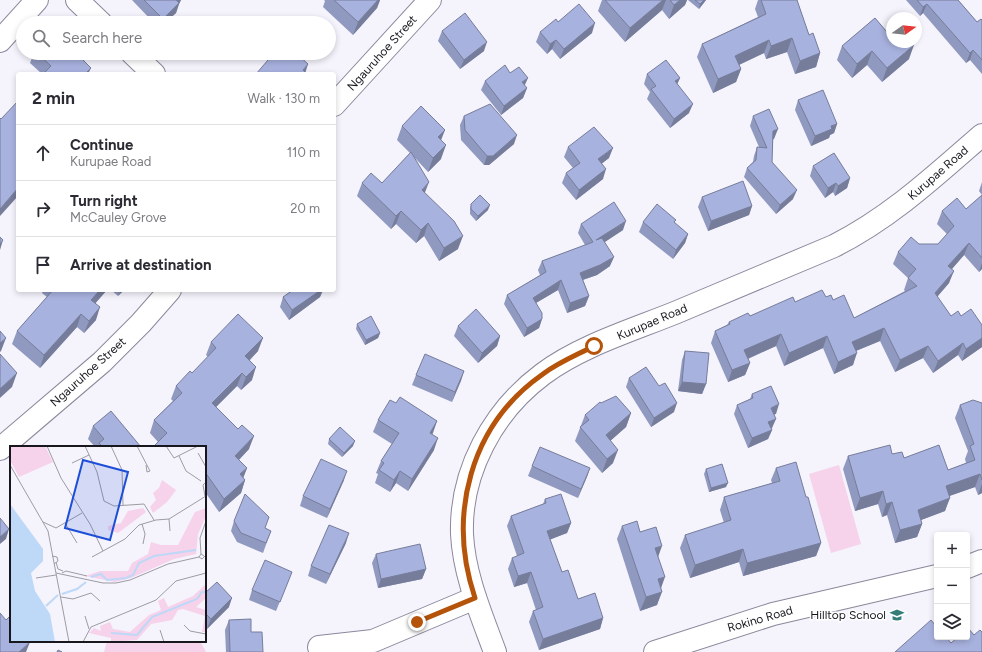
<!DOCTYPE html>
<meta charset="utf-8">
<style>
body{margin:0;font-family:Figtree,sans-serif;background:#f2f2f3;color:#2b2b33}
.controls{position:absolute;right:12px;bottom:12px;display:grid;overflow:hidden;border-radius:4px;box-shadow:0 2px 6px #0003}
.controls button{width:36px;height:36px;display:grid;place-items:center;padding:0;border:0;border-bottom:1px solid #e1e1e2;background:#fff;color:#2b2b33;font:20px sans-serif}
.compass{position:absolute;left:886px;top:12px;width:36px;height:36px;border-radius:50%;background:#fff;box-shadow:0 2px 6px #0003;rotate:75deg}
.stop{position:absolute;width:12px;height:12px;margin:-9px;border:3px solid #b45309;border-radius:50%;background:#fff}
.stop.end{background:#b45309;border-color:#fff;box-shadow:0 1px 4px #0008}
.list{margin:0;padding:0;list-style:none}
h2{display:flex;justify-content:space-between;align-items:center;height:52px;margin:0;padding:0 16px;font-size:17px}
h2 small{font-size:13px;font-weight:400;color:#7c7c81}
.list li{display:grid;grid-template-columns:26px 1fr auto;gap:12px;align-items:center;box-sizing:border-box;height:56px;padding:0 16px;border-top:1px solid #e1e1e2}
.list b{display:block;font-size:15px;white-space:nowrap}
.list p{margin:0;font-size:13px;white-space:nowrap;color:#7c7c81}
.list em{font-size:13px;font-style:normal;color:#7c7c81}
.icon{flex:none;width:22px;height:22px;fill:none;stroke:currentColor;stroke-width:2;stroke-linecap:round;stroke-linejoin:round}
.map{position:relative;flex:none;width:982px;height:652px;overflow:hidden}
.search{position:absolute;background:#fff;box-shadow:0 2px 6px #0003;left:16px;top:16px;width:320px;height:44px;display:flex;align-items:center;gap:10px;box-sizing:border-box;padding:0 14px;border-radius:22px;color:#7c7c81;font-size:15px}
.panel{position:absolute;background:#fff;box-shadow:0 2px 6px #0003;left:16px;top:72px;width:320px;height:220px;border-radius:4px}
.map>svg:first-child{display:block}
.green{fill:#f6d2eb}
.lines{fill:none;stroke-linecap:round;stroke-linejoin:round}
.minor-casing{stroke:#8c889c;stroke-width:24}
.minor{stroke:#fff;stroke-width:22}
.wall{fill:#9099bf}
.shaded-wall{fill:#767d9b}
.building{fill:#a8b2de;stroke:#767d9b}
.route{stroke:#b45309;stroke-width:5}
.labels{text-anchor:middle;stroke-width:3;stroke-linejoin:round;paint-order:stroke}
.street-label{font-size:12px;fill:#18171e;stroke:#fff}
.poi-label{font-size:12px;fill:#18171e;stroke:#fff;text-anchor:end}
.inset-river{fill:none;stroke:#bed8f7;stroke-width:2}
.inset-road{fill:none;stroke:#9d9ba3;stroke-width:1}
.view{fill:#1d4ed8;fill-opacity:0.15;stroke:#1d4ed8;stroke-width:2}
.inset-edge{fill:none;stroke:#18171e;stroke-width:2}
</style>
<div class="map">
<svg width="982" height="652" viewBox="0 0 982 652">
<rect width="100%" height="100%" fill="#f5f3fc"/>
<!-- green -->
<g class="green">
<path d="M 839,465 L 861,544 L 831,553 L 809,474 Z"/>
<path d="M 107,641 L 200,641 L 206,652 L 104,652 Z"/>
</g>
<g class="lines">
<defs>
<g id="minor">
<path d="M 77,0 L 101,23"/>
<path d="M 0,41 L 37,0"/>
<path d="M 132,53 L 154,74"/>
<path d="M 334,105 L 430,0"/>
<path d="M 0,449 L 102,362 L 141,323 L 170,290"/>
<path d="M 967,567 L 982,561"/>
<path d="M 319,647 L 373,641 L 475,598"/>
<path d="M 495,652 C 481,614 464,575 462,534 C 460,472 493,411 543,374 C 580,346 633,330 677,312 C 729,290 781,268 834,246 C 890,218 935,176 982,135"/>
<path d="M 655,652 L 773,614 L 937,576"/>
</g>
</defs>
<!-- minor casing -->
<use href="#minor" class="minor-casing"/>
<!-- minor -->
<use href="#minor" class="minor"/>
</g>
<!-- wall -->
<g class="wall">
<path d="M 132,0 L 181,0 L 179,4 L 176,13 L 165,23 L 154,23 Z"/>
<path d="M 324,0 L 380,0 L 377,8 L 353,35 L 323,7 L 325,1 Z"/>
<path d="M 602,0 L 687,0 L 685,5 L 669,19 L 662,10 L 625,42 L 598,11 Z"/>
<path d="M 688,0 L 706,0 L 699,9 Z"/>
<path d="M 758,0 L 797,0 L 809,35 L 820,53 L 816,67 L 795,74 L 787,52 L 766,59 L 764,53 L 739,65 L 741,69 L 736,82 L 713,93 L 697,57 L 702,44 L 758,17 L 755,9 Z"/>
<path d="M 906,0 L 958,0 L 977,22 L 982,20 L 982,74 L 970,60 L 966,63 L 923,13 L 920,16 Z"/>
<path d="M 875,18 L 909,59 L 882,82 L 867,65 L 852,78 L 837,60 L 842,46 Z"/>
<path d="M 558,22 L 592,33 L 560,59 L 552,49 L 547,54 L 536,42 L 540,32 Z"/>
<path d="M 442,31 L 484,51 L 460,69 L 438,41 Z"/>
<path d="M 34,53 L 87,53 L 84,61 L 88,74 L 42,74 L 30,63 Z"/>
<path d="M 510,73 L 525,86 L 527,88 L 523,98 L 501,115 L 481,90 L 485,81 Z"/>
<path d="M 647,74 L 680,78 L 677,83 L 689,113 L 670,128 L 647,99 L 650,92 L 644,84 Z"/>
<path d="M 798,100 L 837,124 L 834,133 L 830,135 L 829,138 L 811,146 L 795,110 Z"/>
<path d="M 464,116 L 514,144 L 489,165 L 484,165 L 461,140 L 460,125 Z"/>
<path d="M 753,116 L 774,139 L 773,139 L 772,162 L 793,199 L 776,214 L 744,177 L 747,168 L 753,162 L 754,156 L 757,147 L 759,147 L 750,126 Z"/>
<path d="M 402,126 L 441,140 L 441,159 L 428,172 L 415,158 L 425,193 L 458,249 L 439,261 L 424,236 L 416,243 L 396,224 L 391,229 L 357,196 L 362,183 L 382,183 L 410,153 L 397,140 Z"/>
<path d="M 568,147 L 609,158 L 602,163 L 603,179 L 576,200 L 562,183 L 566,173 L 573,168 L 564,157 Z"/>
<path d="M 813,166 L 850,178 L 847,188 L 835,196 L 833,192 L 825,198 L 810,176 Z"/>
<path d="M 982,182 L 982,269 L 979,272 L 964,255 L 952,269 L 949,283 L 937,297 L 951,316 L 961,316 L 982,325 L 982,347 L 962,361 L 958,355 L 933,373 L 923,358 L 895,372 L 880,341 L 856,351 L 853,365 L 834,374 L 823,348 L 784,366 L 776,346 L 748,359 L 750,363 L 745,375 L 728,382 L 711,343 L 715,331 L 727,325 L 729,322 L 795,302 L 826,297 L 833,300 L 854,318 L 905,291 L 904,290 L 908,278 L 893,264 L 898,252 L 919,244 L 938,244 L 947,234 L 937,224 L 942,211 L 966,209 L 982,195 L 979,191 Z"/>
<path d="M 702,197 L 752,206 L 749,215 L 708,231 L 698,207 Z"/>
<path d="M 471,204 L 488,210 L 476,221 L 470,214 L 470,209 Z"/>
<path d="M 643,222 L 688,234 L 685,243 L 673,259 L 639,232 Z"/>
<path d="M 581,224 L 623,230 L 604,242 L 610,266 L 597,275 L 583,280 L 589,296 L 585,306 L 567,313 L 558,290 L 536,303 L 542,319 L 539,328 L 524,337 L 504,304 L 507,295 L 540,275 L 538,270 L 542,261 L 585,245 L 578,233 Z"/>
<path d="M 43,290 L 107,290 L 95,303 L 96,320 L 84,333 L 77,327 L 40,368 L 12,344 L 17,331 L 47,297 L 42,293 Z"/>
<path d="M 111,290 L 124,290 L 118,296 Z"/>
<path d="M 292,290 L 323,290 L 320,297 L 289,320 L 280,307 L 283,297 L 292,291 Z"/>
<path d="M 357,324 L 380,333 L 378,338 L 365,345 L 356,329 Z"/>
<path d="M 458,326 L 500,336 L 497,346 L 478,363 L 454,336 Z"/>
<path d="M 211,342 L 258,351 L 250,360 L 252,380 L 241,390 L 237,386 L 216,407 L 249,449 L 239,460 L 247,468 L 243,478 L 245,480 L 241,493 L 219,512 L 205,492 L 205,447 L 158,442 L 150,433 L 154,420 L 173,401 L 171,399 L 176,386 L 192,373 L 208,357 L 206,355 Z"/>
<path d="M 685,351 L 706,384 L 702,394 L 678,391 L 682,360 Z"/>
<path d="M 464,371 L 452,402 L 412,385 L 416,375 Z"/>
<path d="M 629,378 L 674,412 L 651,427 L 626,387 Z"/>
<path d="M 752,394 L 776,414 L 774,414 L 772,428 L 771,429 L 772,430 L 768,439 L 748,448 L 734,414 L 737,405 L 750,399 Z"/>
<path d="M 396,403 L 437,421 L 432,434 L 434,450 L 408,491 L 396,483 L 390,492 L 375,483 L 378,474 L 376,473 L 381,461 L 392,444 L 373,432 L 378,420 Z"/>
<path d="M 601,403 L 631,413 L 626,427 L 610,441 L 613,463 L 602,473 L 575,441 L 585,415 Z"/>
<path d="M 982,403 L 982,493 L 978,495 L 975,487 L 949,496 L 945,511 L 921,520 L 922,524 L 917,537 L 895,543 L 887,515 L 882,517 L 878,504 L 855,511 L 843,469 L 848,456 L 892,454 L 948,470 L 966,463 L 965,459 L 968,451 L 955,418 L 960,405 Z"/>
<path d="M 93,426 L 141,447 L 95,447 L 88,439 Z"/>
<path d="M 329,439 L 353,446 L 342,457 L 328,444 Z"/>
<path d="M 532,466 L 590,468 L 578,498 L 528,476 Z"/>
<path d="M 776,468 L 806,497 L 821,543 L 816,556 L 743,576 L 739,562 L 690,578 L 680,548 L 685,535 L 724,523 L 720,510 L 724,497 L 772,483 L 771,480 Z"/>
<path d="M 706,469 L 726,487 L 709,492 L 704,474 Z"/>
<path d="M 344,480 L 327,518 L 300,506 L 303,496 Z"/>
<path d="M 545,499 L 571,523 L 567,533 L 550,539 L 562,572 L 578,599 L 603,618 L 600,629 L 539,650 L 529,622 L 533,611 L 536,610 L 527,583 L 514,587 L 508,569 L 512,558 L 517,556 L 507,526 L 511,516 L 543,504 Z"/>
<path d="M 234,521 L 265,528 L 271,531 L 263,553 L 237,542 L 231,531 Z"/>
<path d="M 622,526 L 640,532 L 658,556 L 661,587 L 657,605 L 640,611 L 617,539 Z"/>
<path d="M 346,543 L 326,584 L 308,576 L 311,566 Z"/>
<path d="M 376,554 L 426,569 L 422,579 L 378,588 L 372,563 Z"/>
<path d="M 292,572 L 276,611 L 249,600 L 252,590 Z"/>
<path d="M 205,593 L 229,607 L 207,629 L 205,626 Z"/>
<path d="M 229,620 L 251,632 L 263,652 L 226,652 L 225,630 Z"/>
</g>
<!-- shaded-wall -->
<g class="shaded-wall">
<path d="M 176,0 L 181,0 L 179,4 L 176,13 L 165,23 L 161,23 L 163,19 Z"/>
<path d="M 378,0 L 380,0 L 377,8 L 353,35 L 358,22 Z"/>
<path d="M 663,0 L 666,0 L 662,10 L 625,42 L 630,28 Z"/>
<path d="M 680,0 L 687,0 L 685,5 L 669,19 L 674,5 Z"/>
<path d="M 704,0 L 706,0 L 699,9 L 700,4 Z"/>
<path d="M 927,4 L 923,13 L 920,16 L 923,7 Z"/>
<path d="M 595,23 L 592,33 L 560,59 L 564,49 Z"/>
<path d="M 792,38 L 787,52 L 766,59 L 771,46 Z"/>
<path d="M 556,40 L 552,49 L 547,54 L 550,44 Z"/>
<path d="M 769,40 L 764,53 L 730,69 L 735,56 Z"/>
<path d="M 487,42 L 484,51 L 460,69 L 464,60 Z"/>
<path d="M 914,45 L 909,59 L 882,82 L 887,68 Z"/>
<path d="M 973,50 L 970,60 L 966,63 L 970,53 Z"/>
<path d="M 872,51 L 867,65 L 852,78 L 857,64 Z"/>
<path d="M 85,53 L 87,53 L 83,62 L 81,58 Z"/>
<path d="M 820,53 L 816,67 L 795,74 L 800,61 Z"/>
<path d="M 308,64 L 305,74 L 303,70 Z"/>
<path d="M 91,68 L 88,74 L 85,74 Z"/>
<path d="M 741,69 L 736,82 L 713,93 L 718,79 Z"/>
<path d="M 528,78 L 524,87 L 522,82 Z"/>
<path d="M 680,78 L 676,87 L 675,81 Z"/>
<path d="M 527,88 L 523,98 L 501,115 L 504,106 Z"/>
<path d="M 693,104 L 689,113 L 670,128 L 674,119 Z"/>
<path d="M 837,124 L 834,133 L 830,135 L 829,138 L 811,146 L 815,136 L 831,126 Z"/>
<path d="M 778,129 L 774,139 L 770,141 L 773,131 Z"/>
<path d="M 445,130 L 440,143 L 438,137 Z"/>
<path d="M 517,135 L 514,144 L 489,165 L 484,165 L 487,156 Z"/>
<path d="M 446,145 L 441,159 L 428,172 L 433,158 Z"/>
<path d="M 613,148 L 609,158 L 595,169 L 598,159 Z"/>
<path d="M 606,169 L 603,179 L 576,200 L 579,190 Z"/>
<path d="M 850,178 L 847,188 L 835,196 L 838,186 Z"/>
<path d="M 429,182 L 424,195 L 422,190 Z"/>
<path d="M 836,183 L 833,192 L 825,198 L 828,188 Z"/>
<path d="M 18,188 L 18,196 L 0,216 L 0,209 Z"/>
<path d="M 797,190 L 793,199 L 776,214 L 780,205 Z"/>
<path d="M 490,205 L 488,210 L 476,221 L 478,216 Z"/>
<path d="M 752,206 L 749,215 L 708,231 L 711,221 Z"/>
<path d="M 401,211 L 396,224 L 391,229 L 396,216 Z"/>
<path d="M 626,221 L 623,230 L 593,250 L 596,240 Z"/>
<path d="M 428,223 L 424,236 L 416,243 L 421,230 Z"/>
<path d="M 688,234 L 685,243 L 673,259 L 676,250 Z"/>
<path d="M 463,236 L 458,249 L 439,261 L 444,248 Z"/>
<path d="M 3,240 L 0,250 L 0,244 Z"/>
<path d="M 969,243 L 964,255 L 944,278 L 948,266 Z"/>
<path d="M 614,257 L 610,266 L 597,275 L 576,282 L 580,273 Z"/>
<path d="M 982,263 L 982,269 L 979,272 Z"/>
<path d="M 954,271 L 949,283 L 930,305 L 935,293 Z"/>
<path d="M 561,280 L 558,290 L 529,307 L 533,298 Z"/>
<path d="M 100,290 L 107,290 L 87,313 L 91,300 Z"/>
<path d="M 121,290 L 124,290 L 118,296 Z"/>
<path d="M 321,290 L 323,290 L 320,297 L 289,320 L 292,310 Z"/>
<path d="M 589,296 L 585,306 L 567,313 L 570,303 Z"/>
<path d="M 100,307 L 96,320 L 84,333 L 89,321 Z"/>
<path d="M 81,314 L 77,327 L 40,368 L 44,355 Z"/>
<path d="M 542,319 L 539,328 L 524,337 L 527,328 Z"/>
<path d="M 884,328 L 880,341 L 848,354 L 852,342 Z"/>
<path d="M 380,333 L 378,338 L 365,345 L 366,340 Z"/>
<path d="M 781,334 L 776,346 L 740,362 L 744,350 Z"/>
<path d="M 500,336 L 497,346 L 478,363 L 482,353 Z"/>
<path d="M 827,336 L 823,348 L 784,366 L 789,353 Z"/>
<path d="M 6,338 L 1,351 L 0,352 L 0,343 Z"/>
<path d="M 263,338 L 258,351 L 241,369 L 245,356 Z"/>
<path d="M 982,338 L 982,347 L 962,361 L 966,349 Z"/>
<path d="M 963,343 L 958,355 L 933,373 L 938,361 Z"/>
<path d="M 928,346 L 923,358 L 895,372 L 900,360 Z"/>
<path d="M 857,353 L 853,365 L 834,374 L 838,362 Z"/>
<path d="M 750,363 L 745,375 L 728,382 L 732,370 Z"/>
<path d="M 256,367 L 252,380 L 241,390 L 246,377 Z"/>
<path d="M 464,371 L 461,381 L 452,402 L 455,392 Z"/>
<path d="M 17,373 L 12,387 L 0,398 L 0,389 Z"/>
<path d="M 242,373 L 237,386 L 207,416 L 212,403 Z"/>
<path d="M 682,382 L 706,384 L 702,394 L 678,391 Z"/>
<path d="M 677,403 L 674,412 L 651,427 L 654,418 Z"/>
<path d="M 779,404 L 776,414 L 767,417 L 771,408 Z"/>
<path d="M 631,413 L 626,427 L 601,449 L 606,435 Z"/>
<path d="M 776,419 L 772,428 L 765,432 L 768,422 Z"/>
<path d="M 437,421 L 433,433 L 425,445 L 430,433 Z"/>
<path d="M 772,430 L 768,439 L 748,448 L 752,438 Z"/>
<path d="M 254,436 L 249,449 L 230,469 L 235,456 Z"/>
<path d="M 438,438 L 434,450 L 408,491 L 412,479 Z"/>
<path d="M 355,441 L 353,446 L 342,457 L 344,453 Z"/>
<path d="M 618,450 L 613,463 L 602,473 L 607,459 Z"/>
<path d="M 247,468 L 242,481 L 240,474 Z"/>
<path d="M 590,468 L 587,477 L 578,498 L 581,489 Z"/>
<path d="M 347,471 L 344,480 L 327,518 L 330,509 Z"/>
<path d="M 400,471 L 396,483 L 390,492 L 394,480 Z"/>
<path d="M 980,474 L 975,487 L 941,499 L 946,486 Z"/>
<path d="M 245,480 L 241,493 L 219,512 L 224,499 Z"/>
<path d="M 728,483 L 726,487 L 709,492 L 711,488 Z"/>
<path d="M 982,484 L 982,493 L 978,495 Z"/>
<path d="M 883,491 L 878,504 L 855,511 L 860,498 Z"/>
<path d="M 950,498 L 945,511 L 913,523 L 918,510 Z"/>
<path d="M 892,502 L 887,515 L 882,517 L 886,504 Z"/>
<path d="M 571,523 L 567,533 L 544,542 L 547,531 Z"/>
<path d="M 922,524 L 917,537 L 895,543 L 900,530 Z"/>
<path d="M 9,529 L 6,539 L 0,544 L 0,537 Z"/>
<path d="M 349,533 L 346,543 L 326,584 L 330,574 Z"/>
<path d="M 821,543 L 816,556 L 743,576 L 747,563 Z"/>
<path d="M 662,546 L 657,560 L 655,548 Z"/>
<path d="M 743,549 L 739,562 L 690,578 L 695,565 Z"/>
<path d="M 426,569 L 422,579 L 378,588 L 381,579 Z"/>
<path d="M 531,572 L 527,583 L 514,587 L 518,576 Z"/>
<path d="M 665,577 L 660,591 L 658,579 Z"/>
<path d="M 662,592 L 657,605 L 640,611 L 646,597 Z"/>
<path d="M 232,598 L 229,607 L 207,629 L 211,619 Z"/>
<path d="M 603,618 L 600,629 L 539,650 L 543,639 Z"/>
<path d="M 30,642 L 26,652 L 19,652 Z"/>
</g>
<!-- building -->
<g class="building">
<path d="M 144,0 L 176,0 L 179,3 L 163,19 Z"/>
<path d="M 334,0 L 378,0 L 358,22 Z"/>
<path d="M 605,0 L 663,0 L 630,28 Z"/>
<path d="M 670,0 L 680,0 L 674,5 Z"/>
<path d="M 695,0 L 704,0 L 700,4 Z"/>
<path d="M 761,0 L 797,0 L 809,35 L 813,33 L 820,53 L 800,61 L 792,38 L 771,46 L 769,40 L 735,56 L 741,69 L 718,79 L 702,44 L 766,14 Z"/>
<path d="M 917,0 L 958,0 L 977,22 L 981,19 L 982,20 L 982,60 L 973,50 L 970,53 L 927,4 L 923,7 Z"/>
<path d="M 579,4 L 595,23 L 564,49 L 556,40 L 550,44 L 540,32 L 556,19 L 558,22 Z"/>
<path d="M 465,13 L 487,42 L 464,60 L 442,31 Z"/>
<path d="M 875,18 L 892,38 L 892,42 L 912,42 L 914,45 L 887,68 L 872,51 L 857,64 L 842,46 Z"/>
<path d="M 37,53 L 85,53 L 81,58 L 91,68 L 85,74 L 43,74 L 51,66 Z"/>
<path d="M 274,53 L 296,53 L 308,64 L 303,70 L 307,74 L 256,74 Z"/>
<path d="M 666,60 L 680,78 L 675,81 L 693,104 L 674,119 L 651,89 L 656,86 L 647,74 Z"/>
<path d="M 505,65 L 510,73 L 519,67 L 528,78 L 522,82 L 527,88 L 504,106 L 485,81 Z"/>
<path d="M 823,90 L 837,124 L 831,126 L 832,129 L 815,136 L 798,100 Z"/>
<path d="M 18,101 L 18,188 L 0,209 L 0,118 L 1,119 Z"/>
<path d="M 490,104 L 517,135 L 493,156 L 487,156 L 465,130 L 464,116 Z"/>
<path d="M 421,106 L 445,130 L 438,137 L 446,145 L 433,158 L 402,126 Z"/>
<path d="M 769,109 L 778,129 L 773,131 L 772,162 L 797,190 L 780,205 L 747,168 L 756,160 L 757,147 L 767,148 L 753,116 Z"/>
<path d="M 594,127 L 613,148 L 598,159 L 606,169 L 579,190 L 566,173 L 580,163 L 568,147 Z"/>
<path d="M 411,152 L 429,182 L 422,190 L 454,221 L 463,236 L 444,248 L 428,223 L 421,230 L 401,211 L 396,216 L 362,183 L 371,173 L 382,183 Z"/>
<path d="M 834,153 L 850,178 L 838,186 L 836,183 L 828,188 L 813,166 Z"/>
<path d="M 743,181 L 752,206 L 711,221 L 702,197 Z"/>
<path d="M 480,195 L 490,205 L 478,216 L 471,209 L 471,204 Z"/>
<path d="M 982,195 L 982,258 L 969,243 L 948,266 L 954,271 L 935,293 L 951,316 L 958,311 L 961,316 L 971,309 L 982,325 L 982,338 L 966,349 L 963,343 L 938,361 L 928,346 L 900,360 L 884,328 L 852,342 L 857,353 L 838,362 L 827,336 L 789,353 L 781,334 L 744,350 L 750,363 L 732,370 L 715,331 L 730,324 L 729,322 L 748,313 L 750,316 L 793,297 L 795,302 L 822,290 L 826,297 L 831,295 L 833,300 L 844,295 L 854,318 L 917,286 L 908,278 L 916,269 L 898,252 L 911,237 L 919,244 L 938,244 L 954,226 L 942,211 L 957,198 L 966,209 Z"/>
<path d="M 614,202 L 626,221 L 596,240 L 602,238 L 614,257 L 600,265 L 580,273 L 589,296 L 570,303 L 561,280 L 533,298 L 542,313 L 542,319 L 527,328 L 507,295 L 546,272 L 542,261 L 593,242 L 581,224 Z"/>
<path d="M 657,204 L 676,220 L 674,222 L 688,234 L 676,250 L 643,222 Z"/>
<path d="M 0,237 L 3,240 L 0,244 Z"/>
<path d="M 53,290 L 100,290 L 91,300 L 100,307 L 89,321 L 81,314 L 44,355 L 17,331 Z"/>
<path d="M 293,290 L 321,290 L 292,310 L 283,297 Z"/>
<path d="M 476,309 L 500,336 L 482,353 L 458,326 Z"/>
<path d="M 238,314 L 263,338 L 245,356 L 256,367 L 246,377 L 242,373 L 212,403 L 238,429 L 242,425 L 254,436 L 235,456 L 247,468 L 240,474 L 245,480 L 224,499 L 205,472 L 205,447 L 153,447 L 167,433 L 154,420 L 182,393 L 176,386 L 190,371 L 192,373 L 216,348 L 211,342 Z"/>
<path d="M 371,316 L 380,333 L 366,340 L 357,324 Z"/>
<path d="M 0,331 L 6,338 L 0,343 Z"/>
<path d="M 685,351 L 709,353 L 706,384 L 682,382 Z"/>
<path d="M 0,354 L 17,373 L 0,389 Z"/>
<path d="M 425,354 L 464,371 L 455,392 L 416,375 Z"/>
<path d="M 646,367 L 659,386 L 665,383 L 677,403 L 654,418 L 629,378 Z"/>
<path d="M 771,386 L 779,404 L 771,408 L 776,419 L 768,422 L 772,430 L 752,438 L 737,405 L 753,398 L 752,394 Z"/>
<path d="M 616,396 L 631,413 L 606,435 L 618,450 L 607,459 L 580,427 L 589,420 L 585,415 L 600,402 L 601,403 Z"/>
<path d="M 400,397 L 437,421 L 430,433 L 438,438 L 412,479 L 400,471 L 394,480 L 379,470 L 384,463 L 381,461 L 399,433 L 378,420 L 390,400 L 396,403 Z"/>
<path d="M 973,400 L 982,403 L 982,480 L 980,474 L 946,486 L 950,498 L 918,510 L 922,524 L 900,530 L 892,502 L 886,504 L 883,491 L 860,498 L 848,456 L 890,445 L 892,454 L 902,452 L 904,458 L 939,445 L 948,470 L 975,460 L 970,446 L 974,444 L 960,405 Z"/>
<path d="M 111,411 L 141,447 L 103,447 L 99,443 L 104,439 L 93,426 Z"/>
<path d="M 340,427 L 355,441 L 344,453 L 329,439 Z"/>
<path d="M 540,447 L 590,468 L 581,489 L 532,466 Z"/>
<path d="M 321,459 L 347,471 L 330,509 L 303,496 Z"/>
<path d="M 796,462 L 806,497 L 808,497 L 821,543 L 747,563 L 743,549 L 695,565 L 685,535 L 731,520 L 724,497 L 780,481 L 776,468 Z"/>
<path d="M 722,464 L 728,483 L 711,488 L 706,469 Z"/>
<path d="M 245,494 L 269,517 L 265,528 L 271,531 L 266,543 L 241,533 L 234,521 Z"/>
<path d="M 561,494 L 571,523 L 547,531 L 562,572 L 568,570 L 578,599 L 595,593 L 603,618 L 543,639 L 533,611 L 543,607 L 531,572 L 518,576 L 512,558 L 524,553 L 511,516 L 546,503 L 545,499 Z"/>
<path d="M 0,518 L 9,529 L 0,537 Z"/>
<path d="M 637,521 L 640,532 L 656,527 L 662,546 L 655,548 L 665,577 L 658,579 L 662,592 L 646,597 L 622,526 Z"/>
<path d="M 329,525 L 349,533 L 330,574 L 311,566 Z"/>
<path d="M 420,544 L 426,569 L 381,579 L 376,554 Z"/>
<path d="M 265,560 L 292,572 L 280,602 L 252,590 Z"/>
<path d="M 217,582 L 232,598 L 211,619 L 205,613 L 205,593 Z"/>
<path d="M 0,613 L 6,620 L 11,615 L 11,641 L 29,641 L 30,642 L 19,652 L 0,652 Z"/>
<path d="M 251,619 L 251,632 L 262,632 L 263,652 L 230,652 L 229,620 Z"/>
<path d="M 931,620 L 937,627 L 937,637 L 946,637 L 951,643 L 958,637 L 967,637 L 967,629 L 968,628 L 974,635 L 980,630 L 982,632 L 982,652 L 895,652 Z"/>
<path d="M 58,650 L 62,652 L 57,652 Z"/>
</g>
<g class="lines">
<!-- route -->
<path class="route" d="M 417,622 L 475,598 C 447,515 470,425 543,374 C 559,362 577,355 594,346"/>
</g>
<!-- icons -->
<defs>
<symbol id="school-bare" viewBox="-9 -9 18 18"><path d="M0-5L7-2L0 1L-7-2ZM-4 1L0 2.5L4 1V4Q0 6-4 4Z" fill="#337c78" stroke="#fff" stroke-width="2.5" paint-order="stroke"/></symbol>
</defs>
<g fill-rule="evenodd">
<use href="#school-bare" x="887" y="605" width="20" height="20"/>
</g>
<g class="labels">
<!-- street labels -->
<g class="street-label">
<text transform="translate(382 53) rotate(-48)" y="4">Ngauruhoe Street</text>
<text transform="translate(938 173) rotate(-41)" y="4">Kurupae Road</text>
<text transform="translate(652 322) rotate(-23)" y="4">Kurupae Road</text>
<text transform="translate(88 372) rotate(-42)" y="4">Ngauruhoe Street</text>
<text transform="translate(760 619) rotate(-16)" y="4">Rokino Road</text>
</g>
<!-- poi labels -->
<g class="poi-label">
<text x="886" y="619">Hilltop School</text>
</g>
</g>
<!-- overview -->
<g transform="translate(10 446)">
<rect width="196" height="196" fill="#f5f3fc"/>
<path d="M 0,0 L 35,0 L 43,16 L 9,31 L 0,14 ZM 152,34 L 166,44 L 157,56 L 143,67 L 140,61 L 146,54 L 143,47 L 149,42 ZM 133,62 L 136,66 L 108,87 L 98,84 L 98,80 L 111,77 L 118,65 ZM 196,62 L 196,70 L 188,88 L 186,108 L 164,113 L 121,132 L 105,136 L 75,130 L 90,125 L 118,125 L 122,117 L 138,108 L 141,96 L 151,99 L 168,99 L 185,66 ZM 196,138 L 196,152 L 186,161 L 196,164 L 196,186 L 192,186 L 195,170 L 173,163 L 168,164 L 162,174 L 141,178 L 127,194 L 101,196 L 101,192 L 79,187 L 84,182 L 91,185 L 90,180 L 100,176 L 103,183 L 120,186 L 139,169 L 151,164 L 148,155 L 154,152 L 158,161 L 183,150 Z" fill="#f6d2eb"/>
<path d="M 0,58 L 33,103 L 33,115 L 21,127 L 25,145 L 40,168 L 45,196 L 0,196 Z" fill="#bed8f7"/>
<path class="inset-river" d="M 81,131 L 91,128 L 97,134 L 116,132 L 123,129 L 129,117 L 144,110 L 186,104M 52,148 L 67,143 L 76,136M 36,160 L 48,149M 101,187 L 127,189 L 142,171 L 187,153 L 192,146 L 196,146"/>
<path class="inset-road" d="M 37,0 L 51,32 L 80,78 L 93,105M 75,0 L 87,26 L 94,55 L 104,60 L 134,58 L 144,74M 101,0 L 112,24 L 113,59M 127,0 L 140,25 L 137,26 L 136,19M 156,0 L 164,12 L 188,0M 188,7 L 196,21M 169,10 L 176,25 L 191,35M 62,17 L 79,9M 0,19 L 38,85 L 59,196M 195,50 L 193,39 L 196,36M 159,73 L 160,85M 33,76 L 46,82 L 72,67M 55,77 L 67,97M 132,78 L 135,88 L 133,98M 191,108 L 190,92 L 196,75M 42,110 L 47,111 L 48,115 L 44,118M 194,110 L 191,108 L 189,111 L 192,113 L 196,109M 82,111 L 115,93 L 129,79 L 146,74 L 159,73 L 196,50M 46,116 L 48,123 L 53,125M 46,127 L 93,137 L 106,137 L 120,134 L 158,118 L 189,111M 52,127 L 56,125 L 77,130M 26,132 L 46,129M 51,151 L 63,153 L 81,147 L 90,155M 75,170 L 79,183M 150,184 L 154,196M 179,184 L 174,179 L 180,185 L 196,188M 73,196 L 81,181 L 146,154 L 166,135 L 196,127"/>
<path class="view" d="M 73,14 L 118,26 L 100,94 L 55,82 Z"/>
<rect width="196" height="196" class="inset-edge"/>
</g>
</svg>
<div class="controls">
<button>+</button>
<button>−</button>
<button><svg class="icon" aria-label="layers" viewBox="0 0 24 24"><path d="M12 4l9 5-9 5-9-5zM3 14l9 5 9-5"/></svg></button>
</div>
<svg class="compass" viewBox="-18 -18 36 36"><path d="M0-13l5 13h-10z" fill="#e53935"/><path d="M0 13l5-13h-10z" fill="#7c7c81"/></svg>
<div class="stop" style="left:594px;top:346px"></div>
<div class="stop end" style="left:417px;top:622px"></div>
<div class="search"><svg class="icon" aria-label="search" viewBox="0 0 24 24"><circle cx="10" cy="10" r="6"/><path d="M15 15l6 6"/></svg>Search here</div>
<section class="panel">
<h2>2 min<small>Walk · 130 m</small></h2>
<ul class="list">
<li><svg class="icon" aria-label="ahead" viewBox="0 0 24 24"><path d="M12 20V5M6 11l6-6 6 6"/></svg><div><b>Continue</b><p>Kurupae Road</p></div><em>110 m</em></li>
<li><svg class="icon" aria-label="right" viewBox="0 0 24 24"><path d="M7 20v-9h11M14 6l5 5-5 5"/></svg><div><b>Turn right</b><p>McCauley Grove</p></div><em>20 m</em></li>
<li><svg class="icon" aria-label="arrive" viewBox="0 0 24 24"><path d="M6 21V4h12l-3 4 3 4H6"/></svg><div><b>Arrive at destination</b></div></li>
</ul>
</section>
</div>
